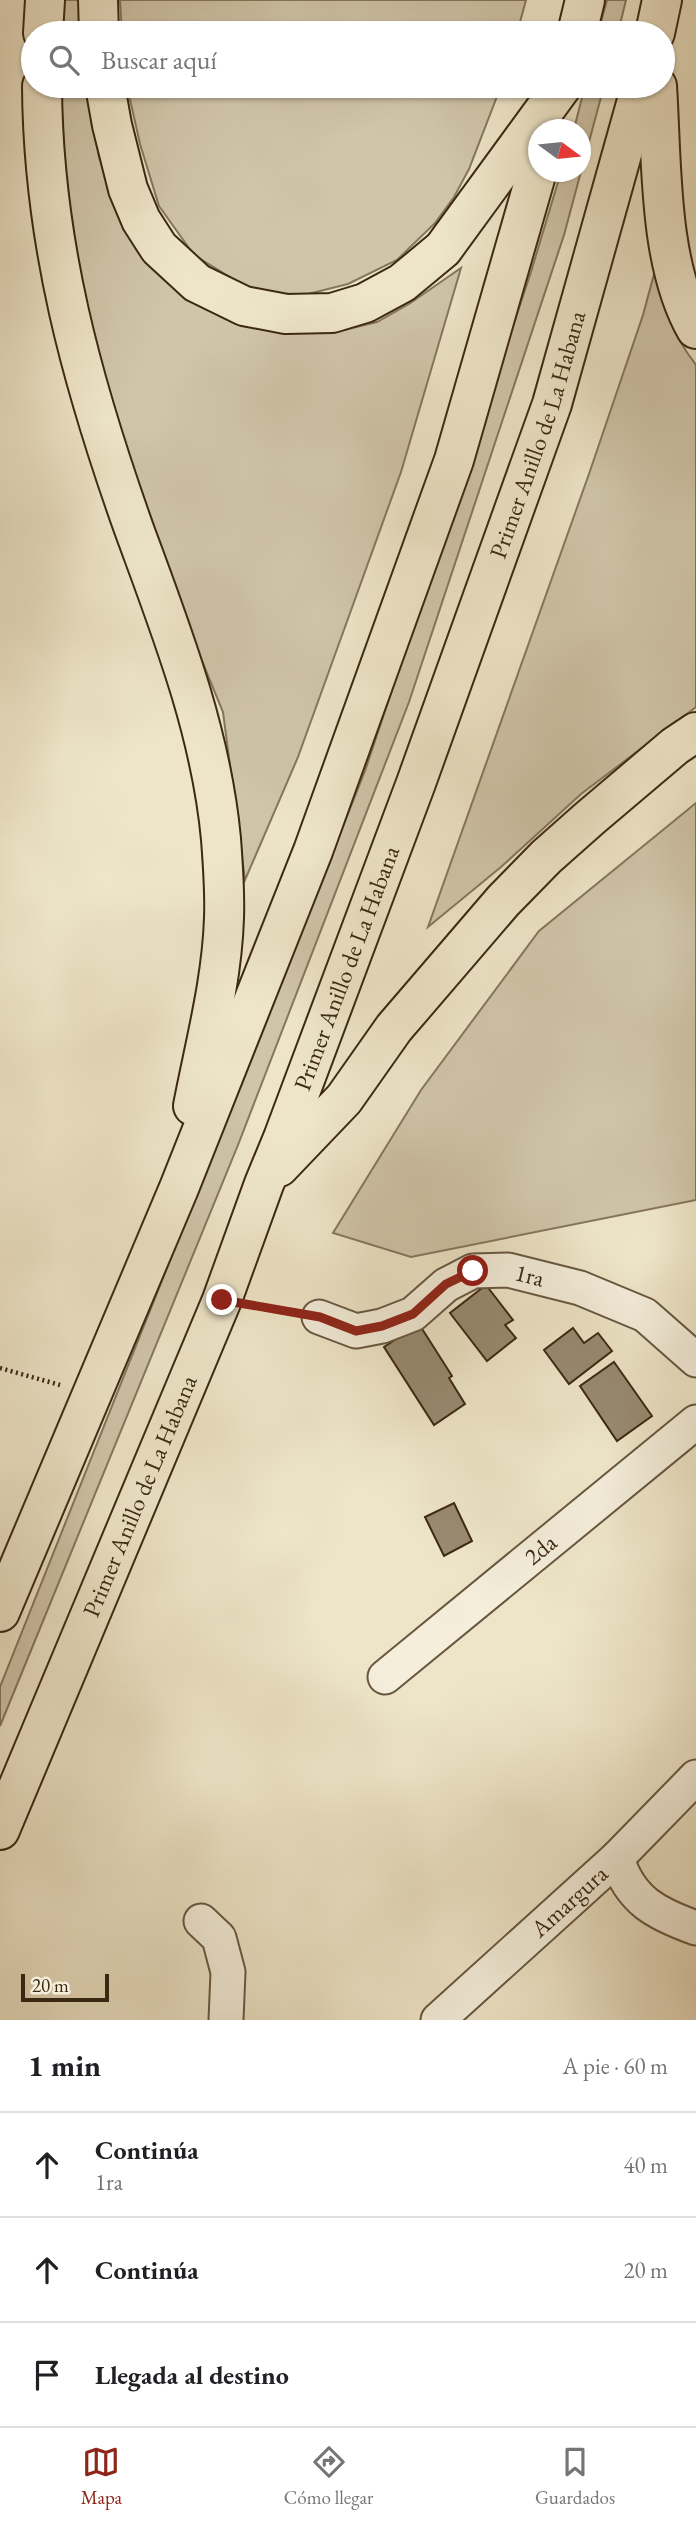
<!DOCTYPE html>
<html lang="es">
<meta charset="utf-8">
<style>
body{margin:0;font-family:"EB Garamond",serif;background:#f2f2f2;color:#202124}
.compass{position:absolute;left:528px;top:119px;width:63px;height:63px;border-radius:50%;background:#fff;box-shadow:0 2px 5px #0004;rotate:105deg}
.scale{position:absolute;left:21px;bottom:18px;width:88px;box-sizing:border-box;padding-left:7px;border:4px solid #3b2813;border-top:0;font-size:19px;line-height:24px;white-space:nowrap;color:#3b2813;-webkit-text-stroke:5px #f4eedb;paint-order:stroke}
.stop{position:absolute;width:21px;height:21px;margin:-16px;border:5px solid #8f2418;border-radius:50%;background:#fff}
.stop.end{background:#8f2418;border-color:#fff;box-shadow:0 2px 7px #0008}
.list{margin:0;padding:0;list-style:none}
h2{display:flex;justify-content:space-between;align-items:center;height:91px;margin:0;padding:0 28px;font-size:30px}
h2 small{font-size:23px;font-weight:400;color:#757577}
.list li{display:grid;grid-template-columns:46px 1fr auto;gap:21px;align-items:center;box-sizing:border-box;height:105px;padding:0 28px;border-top:2px solid #e0e0e0}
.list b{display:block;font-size:26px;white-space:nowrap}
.list p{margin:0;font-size:23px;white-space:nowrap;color:#757577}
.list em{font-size:23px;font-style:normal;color:#757577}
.icon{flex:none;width:38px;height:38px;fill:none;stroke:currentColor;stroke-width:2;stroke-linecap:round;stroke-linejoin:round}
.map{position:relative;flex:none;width:696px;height:2020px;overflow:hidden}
.search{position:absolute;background:#fff;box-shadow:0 2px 5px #0004;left:21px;right:21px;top:21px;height:77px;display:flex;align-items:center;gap:18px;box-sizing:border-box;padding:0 24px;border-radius:38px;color:#757577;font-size:26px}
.sheet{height:406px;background:#fff}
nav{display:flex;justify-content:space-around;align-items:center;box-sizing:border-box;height:98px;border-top:2px solid #e0e0e0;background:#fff;font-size:19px;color:#757577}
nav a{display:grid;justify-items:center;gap:4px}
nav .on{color:#8f2418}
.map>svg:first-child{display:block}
.green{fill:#d0c5a9;stroke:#86765e;stroke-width:2}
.building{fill:#988a71;stroke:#3b2813;stroke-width:2}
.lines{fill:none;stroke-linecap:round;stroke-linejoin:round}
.minor-casing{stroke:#685740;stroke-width:37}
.highway-casing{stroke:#3b2813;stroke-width:42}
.path{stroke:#3b2813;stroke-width:4.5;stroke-dasharray:2 3.5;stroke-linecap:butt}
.minor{stroke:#f4eedb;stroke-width:33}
.highway{stroke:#eee5c8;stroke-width:38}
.route{stroke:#8f2418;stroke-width:9}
.labels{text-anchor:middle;stroke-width:6;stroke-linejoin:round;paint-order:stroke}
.street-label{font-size:24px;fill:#3b2813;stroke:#f4eedb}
</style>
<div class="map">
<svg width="696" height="2020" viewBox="0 0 696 2020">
<rect width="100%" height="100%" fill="#eee5c8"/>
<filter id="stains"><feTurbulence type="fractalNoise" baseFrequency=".00286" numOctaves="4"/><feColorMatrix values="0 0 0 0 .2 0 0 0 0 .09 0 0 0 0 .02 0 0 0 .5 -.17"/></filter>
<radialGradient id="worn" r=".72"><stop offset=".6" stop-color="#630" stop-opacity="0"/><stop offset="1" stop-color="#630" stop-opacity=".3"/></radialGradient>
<!-- green -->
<g class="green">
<path d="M 57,0 L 79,0 L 81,33 L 56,33 Z"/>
<path d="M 120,0 L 526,0 L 517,33 L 122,33 Z"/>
<path d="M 607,0 L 626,0 L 618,33 L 598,33 Z"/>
<path d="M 56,86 L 86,86 L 99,157 L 113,198 L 235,321 L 283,333 L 344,330 L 377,322 L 409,304 L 461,268 L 401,472 L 298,757 L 245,880 L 223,712 L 133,493 L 83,325 Z"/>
<path d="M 127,86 L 501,86 L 469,169 L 454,197 L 435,223 L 397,260 L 348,284 L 300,296 L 273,294 L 243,285 L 194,255 L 159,206 L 140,144 Z"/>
<path d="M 585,86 L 604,86 L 564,235 L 409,702 L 238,1145 L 0,1726 L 0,1687 L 365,771 L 531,272 L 561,172 L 580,172 L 580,130 L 574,129 Z"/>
<path d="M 657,263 C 664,306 669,330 696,365 L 696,707 L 581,794 L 501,867 L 428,927 L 590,471 L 643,315 Z"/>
<path d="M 696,803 L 696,1200 L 411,1257 L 333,1233 L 421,1090 L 539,931 Z"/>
</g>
<!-- building -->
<g class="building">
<path d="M 486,1285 L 513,1320 L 505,1325 L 516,1338 L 487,1361 L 450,1313 Z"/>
<path d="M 419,1324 L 452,1376 L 449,1378 L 465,1404 L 434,1425 L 384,1347 Z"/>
<path d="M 573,1328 L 584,1343 L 598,1333 L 612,1351 L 569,1384 L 544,1350 Z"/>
<path d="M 614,1362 L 652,1416 L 617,1441 L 580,1386 Z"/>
<path d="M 454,1503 L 472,1541 L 444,1556 L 425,1517 Z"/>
</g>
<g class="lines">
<defs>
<g id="minor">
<path id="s1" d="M 319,1317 L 356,1331 L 382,1326 L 413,1314 L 446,1285 L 473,1271 L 508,1270 L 580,1288 L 645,1315 L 696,1360"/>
<path id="s2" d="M 385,1677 L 696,1422"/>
<path d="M 617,1858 C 630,1901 657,1914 696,1928"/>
<path d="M 201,1921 L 219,1938 L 228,1972 L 226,2020"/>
<path id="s3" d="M 438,2020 L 617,1858 L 696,1777"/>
</g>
<g id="highway">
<path d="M 98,0 L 99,33"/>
<path d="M 43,33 L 45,0"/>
<path d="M 577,33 L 585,0"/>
<path d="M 655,33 L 662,0"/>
<path d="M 42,86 C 43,242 82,383 134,529 C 171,630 211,731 221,839 C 223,865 225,892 224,918 C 222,981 205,1044 193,1106"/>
<path d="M 105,86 L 112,125 L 128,189 L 141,220 L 159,248 L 197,283 L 244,306 L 286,314 L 332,313 L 365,303 L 402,283 L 443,249 L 562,86"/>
<path d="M 657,86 C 662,161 658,263 696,329"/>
<path d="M 279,1167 L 344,1099 L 394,1028 L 503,901 L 546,857 L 590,818 L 675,746 L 696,732"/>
<path d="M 0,1612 L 179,1188 L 313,851 L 454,460 L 538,168"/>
<path id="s4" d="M 0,1830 L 222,1300 L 264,1184 L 283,1138 L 416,783 L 552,404 L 641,86"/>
</g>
</defs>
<!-- minor casing -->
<use href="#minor" class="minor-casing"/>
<!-- highway casing -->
<use href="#highway" class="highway-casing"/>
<!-- path -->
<g class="path">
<path d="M 254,1305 L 290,1312"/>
<path d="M 0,1368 L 60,1385"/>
</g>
<!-- minor -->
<use href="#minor" class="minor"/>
<!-- highway -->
<use href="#highway" class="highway"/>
</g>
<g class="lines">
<!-- route -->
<path class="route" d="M 222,1300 L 320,1317 L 356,1331 L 382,1326 L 413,1314 L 446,1284 L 473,1271"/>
</g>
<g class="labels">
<!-- street labels -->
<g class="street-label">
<text dy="8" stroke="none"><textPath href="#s4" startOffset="1496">Primer Anillo de La Habana</textPath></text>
<text dy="8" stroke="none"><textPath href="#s4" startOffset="929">Primer Anillo de La Habana</textPath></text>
<text dy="8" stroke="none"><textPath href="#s1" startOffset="231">1ra</textPath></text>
<text dy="8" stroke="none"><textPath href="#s4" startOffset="362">Primer Anillo de La Habana</textPath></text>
<text dy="8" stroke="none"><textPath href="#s2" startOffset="201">2da</textPath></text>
<text dy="8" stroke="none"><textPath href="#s3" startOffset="177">Amargura</textPath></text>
</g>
</g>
<rect width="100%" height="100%" filter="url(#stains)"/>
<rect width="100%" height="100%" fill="url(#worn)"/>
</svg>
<svg class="compass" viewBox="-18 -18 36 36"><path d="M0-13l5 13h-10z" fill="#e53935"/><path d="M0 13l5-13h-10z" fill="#757577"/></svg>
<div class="scale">20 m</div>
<div class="stop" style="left:473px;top:1271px"></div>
<div class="stop end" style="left:222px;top:1300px"></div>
<div class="search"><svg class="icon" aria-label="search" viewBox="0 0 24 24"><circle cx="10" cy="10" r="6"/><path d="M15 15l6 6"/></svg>Buscar aquí</div>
</div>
<section class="sheet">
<h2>1 min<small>A pie · 60 m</small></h2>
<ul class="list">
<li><svg class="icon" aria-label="ahead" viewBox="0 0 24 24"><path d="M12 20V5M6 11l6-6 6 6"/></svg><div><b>Continúa</b><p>1ra</p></div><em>40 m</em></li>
<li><svg class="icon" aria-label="ahead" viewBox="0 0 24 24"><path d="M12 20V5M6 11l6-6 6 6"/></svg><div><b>Continúa</b></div><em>20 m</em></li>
<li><svg class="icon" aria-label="arrive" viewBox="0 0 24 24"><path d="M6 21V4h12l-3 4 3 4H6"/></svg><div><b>Llegada al destino</b></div></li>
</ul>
</section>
<nav>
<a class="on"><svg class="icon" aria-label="map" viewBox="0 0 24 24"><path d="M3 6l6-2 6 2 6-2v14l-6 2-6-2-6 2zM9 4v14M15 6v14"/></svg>Mapa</a>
<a><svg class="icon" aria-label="directions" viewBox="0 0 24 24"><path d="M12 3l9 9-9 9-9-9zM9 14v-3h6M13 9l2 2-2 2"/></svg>Cómo llegar</a>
<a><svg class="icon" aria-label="saved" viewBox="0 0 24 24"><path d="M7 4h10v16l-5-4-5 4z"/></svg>Guardados</a>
</nav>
